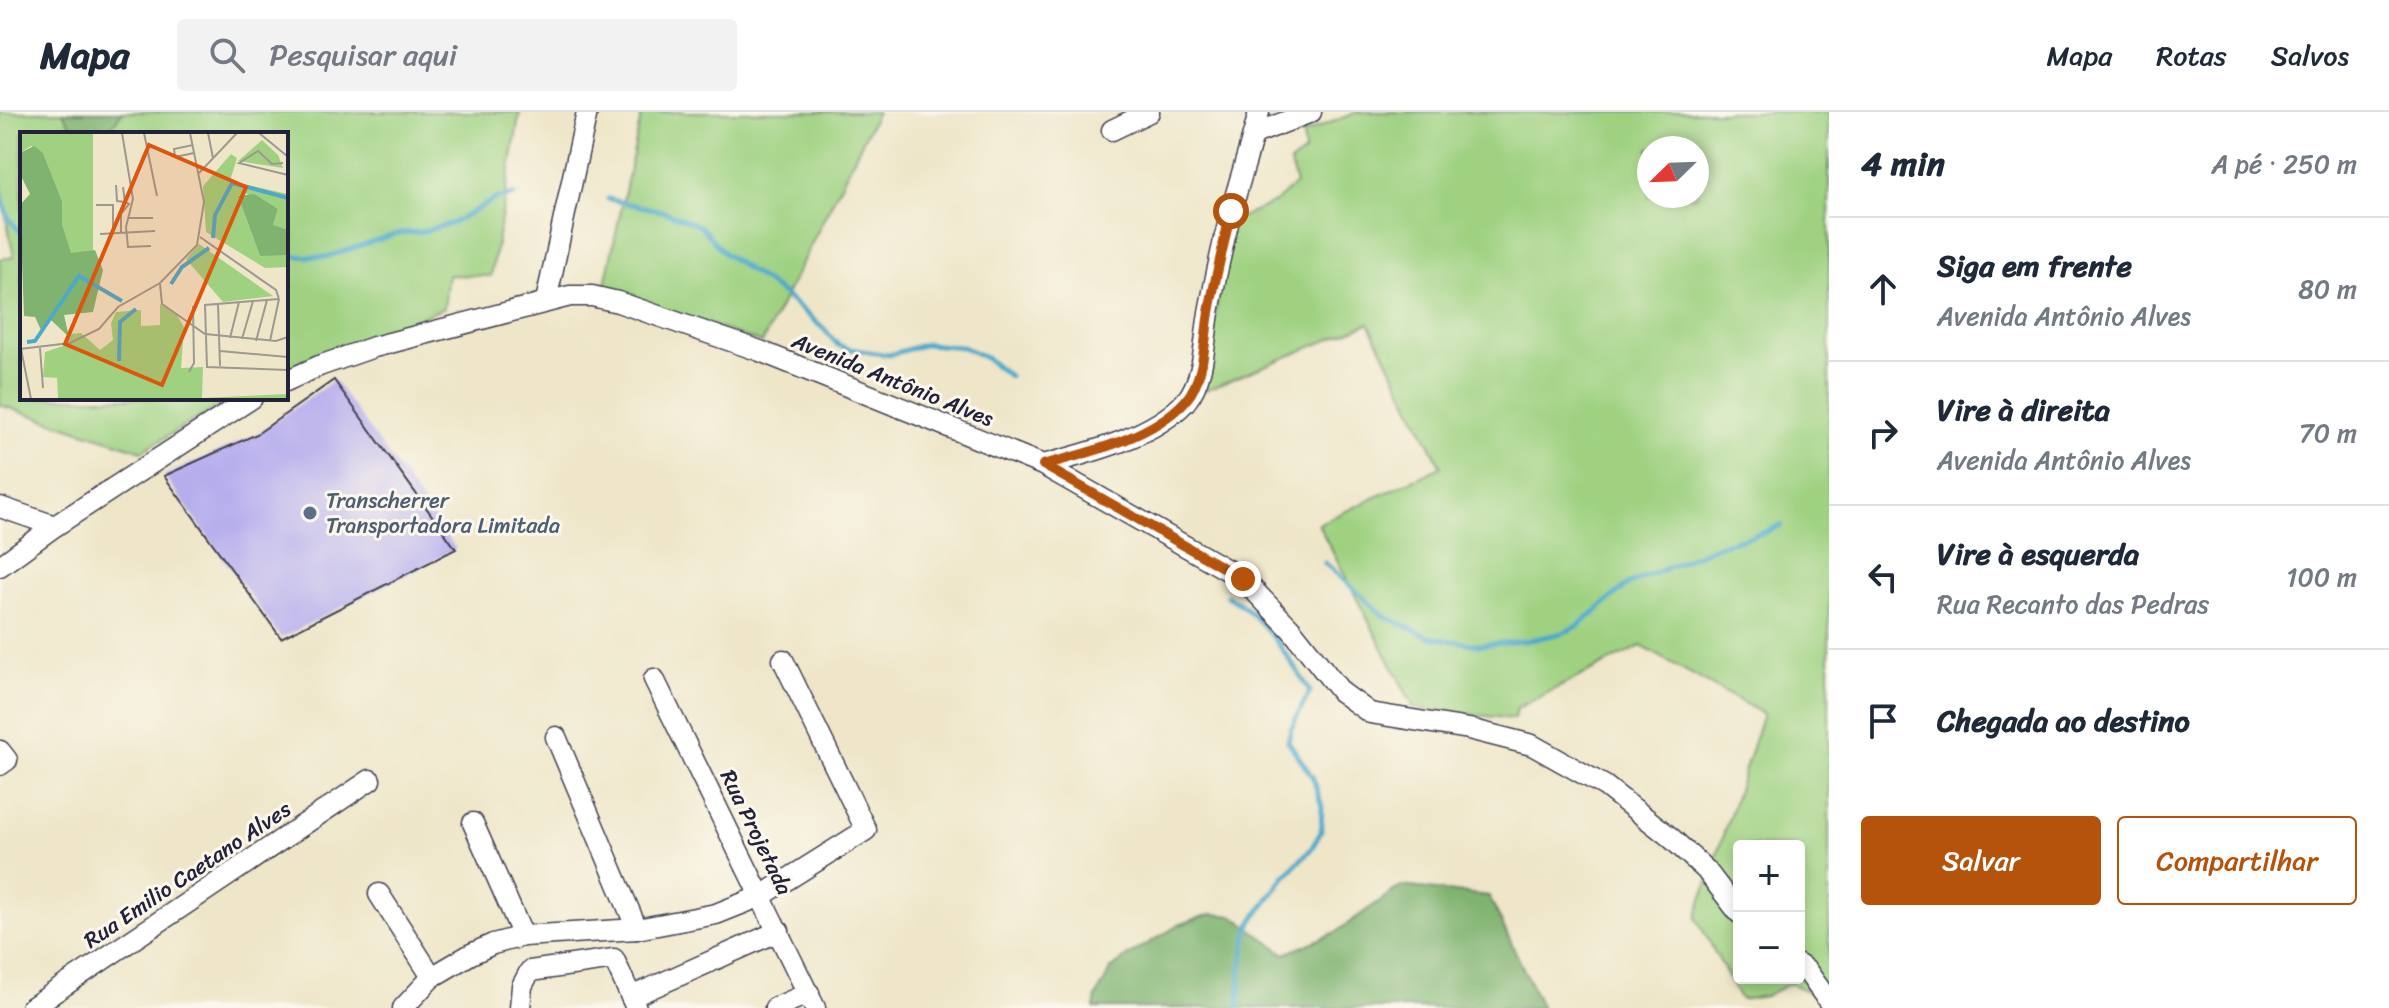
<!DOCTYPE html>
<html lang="pt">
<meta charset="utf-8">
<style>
body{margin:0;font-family:Sriracha,sans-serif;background:#f2f2f3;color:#1f2937}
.controls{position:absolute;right:24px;bottom:24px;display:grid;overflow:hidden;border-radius:8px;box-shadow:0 4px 12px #0003}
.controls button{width:72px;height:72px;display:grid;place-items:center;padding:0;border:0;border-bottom:2px solid #e0e1e3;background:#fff;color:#1f2937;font:40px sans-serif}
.compass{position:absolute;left:1637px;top:24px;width:72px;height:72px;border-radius:50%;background:#fff;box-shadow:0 4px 12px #0003;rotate:247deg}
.stop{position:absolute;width:24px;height:24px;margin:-18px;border:6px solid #b45309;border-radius:50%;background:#fff}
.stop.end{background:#b45309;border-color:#fff;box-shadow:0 2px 8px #0008}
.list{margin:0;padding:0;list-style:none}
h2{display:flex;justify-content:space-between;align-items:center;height:104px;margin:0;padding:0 32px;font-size:34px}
h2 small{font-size:26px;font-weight:400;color:#747a83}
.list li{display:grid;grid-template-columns:52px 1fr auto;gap:24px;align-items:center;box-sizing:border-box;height:144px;padding:0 32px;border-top:2px solid #e0e1e3}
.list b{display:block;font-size:30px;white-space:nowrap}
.list p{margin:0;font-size:26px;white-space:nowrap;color:#747a83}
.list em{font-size:26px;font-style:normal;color:#747a83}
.actions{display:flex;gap:16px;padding:24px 32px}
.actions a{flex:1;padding:18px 0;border:2px solid #b45309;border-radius:8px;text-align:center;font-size:28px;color:#b45309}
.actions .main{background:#b45309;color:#fff}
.icon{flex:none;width:44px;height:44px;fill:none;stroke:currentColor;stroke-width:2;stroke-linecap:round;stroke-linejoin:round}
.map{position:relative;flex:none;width:1829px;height:896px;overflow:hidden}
header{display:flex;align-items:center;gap:48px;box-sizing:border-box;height:112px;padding:0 40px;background:#fff;border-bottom:2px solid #e0e1e3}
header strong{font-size:38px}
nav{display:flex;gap:44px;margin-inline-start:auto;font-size:28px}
.search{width:560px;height:72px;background:#f2f2f3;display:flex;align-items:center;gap:20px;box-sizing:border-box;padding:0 28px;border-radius:8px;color:#747a83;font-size:30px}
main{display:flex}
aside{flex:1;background:#fff}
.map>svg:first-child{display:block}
.green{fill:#9fd181;stroke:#607a5e;stroke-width:2;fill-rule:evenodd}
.forest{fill:#7fb36f;stroke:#506a55;stroke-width:2}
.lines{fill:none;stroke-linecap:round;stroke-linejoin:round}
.stream{stroke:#4ca9ca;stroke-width:5}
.building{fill:#b6aded}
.minor-casing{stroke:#413f50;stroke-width:23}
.minor{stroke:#fff;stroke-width:20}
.route{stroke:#b45309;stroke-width:10}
.service-dot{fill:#5c6f8a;stroke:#fbf7ec;stroke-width:3}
.labels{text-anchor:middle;stroke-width:6;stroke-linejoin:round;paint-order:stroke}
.street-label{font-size:22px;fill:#22223b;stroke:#fbf7ec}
.service-label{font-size:22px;fill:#4e5e75;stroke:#fbf7ec;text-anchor:start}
.inset-river{fill:none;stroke:#4ca9ca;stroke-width:4}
.inset-road{fill:none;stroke:#9d9890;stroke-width:2}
.view{fill:#de560e;fill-opacity:0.15;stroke:#de560e;stroke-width:4}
.inset-edge{fill:none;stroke:#22223b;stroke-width:4}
</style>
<header>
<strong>Mapa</strong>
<div class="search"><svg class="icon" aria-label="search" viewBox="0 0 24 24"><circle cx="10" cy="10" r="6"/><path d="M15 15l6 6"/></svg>Pesquisar aqui</div>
<nav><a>Mapa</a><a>Rotas</a><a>Salvos</a></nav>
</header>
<main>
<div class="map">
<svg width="1829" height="896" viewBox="0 0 1829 896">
<rect width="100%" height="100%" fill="#fbf7ec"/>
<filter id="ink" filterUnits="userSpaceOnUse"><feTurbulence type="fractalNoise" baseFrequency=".0125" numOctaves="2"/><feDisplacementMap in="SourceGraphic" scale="16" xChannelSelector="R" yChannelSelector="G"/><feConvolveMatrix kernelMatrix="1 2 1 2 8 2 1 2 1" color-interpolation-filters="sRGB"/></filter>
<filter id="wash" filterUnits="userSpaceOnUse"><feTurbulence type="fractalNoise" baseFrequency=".006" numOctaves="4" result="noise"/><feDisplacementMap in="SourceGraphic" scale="32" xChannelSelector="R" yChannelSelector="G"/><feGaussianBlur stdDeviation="1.8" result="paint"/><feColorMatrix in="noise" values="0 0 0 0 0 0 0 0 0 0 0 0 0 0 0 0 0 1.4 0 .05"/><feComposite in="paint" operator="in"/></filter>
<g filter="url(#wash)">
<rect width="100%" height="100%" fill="#efe6c9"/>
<!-- green -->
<g class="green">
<path d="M 0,0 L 63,0 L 75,22 L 22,22 L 22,286 L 233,286 L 142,339 L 0,293 L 0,147 L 14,145 L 0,75 Z"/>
<path d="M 122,0 L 520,0 L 491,164 L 448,163 L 444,196 L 286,259 L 286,22 L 106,22 Z"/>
<path d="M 642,0 L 877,0 L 762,231 L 604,177 Z"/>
<path d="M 1357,0 L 1829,0 L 1829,890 L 1790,871 L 1766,884 L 1741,888 L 1696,806 L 1763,602 L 1641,534 L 1517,596 L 1514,607 L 1414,596 L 1318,412 L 1441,355 L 1369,211 L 1204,279 L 1228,111 L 1275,90 L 1296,72 L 1290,51 L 1305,40 L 1303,22 ZM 1649,36 L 1697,36 L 1697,84 L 1649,84 ZM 1739,734 L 1799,734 L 1799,866 L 1739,866 Z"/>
</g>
<!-- forest -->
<g class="forest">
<path d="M 63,0 L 122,0 L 106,22 L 75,22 Z"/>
<path d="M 1401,774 L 1489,784 L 1542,896 L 1094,896 L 1096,885 L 1111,857 L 1129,843 L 1179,813 L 1198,806 L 1211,802 L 1234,804 L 1285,842 L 1336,820 Z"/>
</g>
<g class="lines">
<!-- stream -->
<g class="stream">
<path d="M 0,70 C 4,93 3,105 22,121"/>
<path d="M 608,87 L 666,100 L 700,114 L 724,141 L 783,182 L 823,216 L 838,233 L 850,237 L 889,243 L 926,232 L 963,235 L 986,246 L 1009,264"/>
<path d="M 286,144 L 326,145 L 399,121 L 420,120 L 453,111 L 497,86 L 514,83"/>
<path d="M 1325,451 L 1384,504 L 1429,525 L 1478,533 L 1525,529 L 1563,521 L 1578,514 L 1627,473 L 1720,433 L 1766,420 L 1781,413"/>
<path d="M 1227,484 C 1262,501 1289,547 1310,579 L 1291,617 L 1288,629 L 1313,666 L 1322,694 L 1321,720 L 1311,737 L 1284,765 L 1253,808 L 1248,819 L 1240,862 L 1239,896"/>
</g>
</g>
<g id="blocks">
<!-- building -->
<path class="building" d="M 334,268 L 456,437 L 281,526 L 164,364 L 257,322 Z"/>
</g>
</g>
<g filter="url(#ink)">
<use href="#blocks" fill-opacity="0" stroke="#413f50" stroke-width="2"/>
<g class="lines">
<defs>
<g id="minor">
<path d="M 1112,18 L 1149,0"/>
<path d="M 1254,22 L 1311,0"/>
<path d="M 546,189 L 587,0"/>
<path d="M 286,269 L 319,254 L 374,235 L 570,184 L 592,184 L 618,190 L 760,239 L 1043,353 L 1243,467 L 1291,517 L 1341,580 L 1370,601 L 1469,617 L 1532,633 L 1605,674 L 1670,725 L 1706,758 L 1739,801"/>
<path d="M 1043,353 C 1088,341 1154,325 1186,289 C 1206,265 1204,224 1210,195 C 1216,163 1223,131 1231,100 C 1240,66 1251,34 1259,0"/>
<path d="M 0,395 L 55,414"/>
<path d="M 0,454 L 55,414 L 252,286"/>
<path d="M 654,567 L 815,896"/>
<path d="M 556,625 L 637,817"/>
<path d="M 0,639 L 7,648 L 0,653"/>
<path d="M 473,711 L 523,824"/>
<path d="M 379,782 L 432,865"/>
<path d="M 1799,853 L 1807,859 L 1829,890"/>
<path d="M 631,885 L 779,819"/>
<path d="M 31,896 L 370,668"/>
<path d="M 403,896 L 432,865 L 471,842 L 493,832 L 523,824 L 637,817 L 716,802 L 761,784 L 866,718 L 783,548"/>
<path d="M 520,896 L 522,874 L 530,859 L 614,847 L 636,896"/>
<path d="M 775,896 L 809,881"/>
</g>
</defs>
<!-- minor casing -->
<use href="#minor" class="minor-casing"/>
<!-- minor -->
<use href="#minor" class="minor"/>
</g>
</g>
<g class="lines" filter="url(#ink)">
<!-- route -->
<path class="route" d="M 1231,99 C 1224,131 1216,163 1210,195 C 1204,224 1206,265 1186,288 C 1154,325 1088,341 1043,353 L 1243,467"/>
</g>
<!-- markers -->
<circle class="service-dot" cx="310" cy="401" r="8"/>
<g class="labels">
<!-- street labels -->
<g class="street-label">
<text transform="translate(893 267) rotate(22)" y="8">Avenida Antônio Alves</text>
<text transform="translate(757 720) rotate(64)" y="8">Rua Projetada</text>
<text transform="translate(187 762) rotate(-34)" y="8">Rua Emilio Caetano Alves</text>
</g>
<!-- service labels -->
<g class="service-label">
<text x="326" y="396">Transcherrer<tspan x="326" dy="25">Transportadora Limitada</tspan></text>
</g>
</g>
<!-- overview -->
<g transform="translate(20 20)">
<rect width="268" height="268" fill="#efe6c9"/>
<path d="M 0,1 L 73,1 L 73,119 L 51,122 L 42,92 L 42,69 L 23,21 L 11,14 L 0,21 ZM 242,8 L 258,23 L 263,36 L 218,29 ZM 211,22 L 217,26 L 210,49 L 268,62 L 268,98 L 260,100 L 253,93 L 258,77 L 225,61 L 218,64 L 240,124 L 268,120 L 268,135 L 245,136 L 186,100 L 183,54 ZM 179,112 L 253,164 L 203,170 L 166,127 ZM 140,172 L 157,183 L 164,195 L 161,236 L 183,235 L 182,266 L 268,262 L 268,267 L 38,267 L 37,246 L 23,245 L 25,220 L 43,214 L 50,202 L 61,201 L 80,218 L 93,208 L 91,191 L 96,180 L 121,178 L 121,194 L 140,193 Z" fill="#9fd181"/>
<path d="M 14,14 L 23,21 L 42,69 L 42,92 L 51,121 L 75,118 L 83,138 L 73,180 L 44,183 L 49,205 L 31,188 L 21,198 L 15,185 L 4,184 L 0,73 L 10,62 L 0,42 L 0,21 ZM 234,62 L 258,77 L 253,93 L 268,98 L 266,123 L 240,124 L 218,64 Z" fill="#7fb36f"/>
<path class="inset-river" d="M 193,106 L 195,83 L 212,51 L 268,66M 151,152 L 162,135 L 189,116M 7,210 L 15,209 L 59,144 L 102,169M 99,229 L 100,190 L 116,177"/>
<path class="inset-road" d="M 102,1 L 113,67 L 106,95 L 108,115 L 131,114M 124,1 L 137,64M 188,1 L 193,26M 239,1 L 267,24M 173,13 L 154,17 L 155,25 L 174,21M 263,31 L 252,32 L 238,19 L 219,31 L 268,43M 179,41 L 217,1M 96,53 L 97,69 L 105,70 L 103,55M 76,73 L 93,73 L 93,102M 108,86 L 133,86M 101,101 L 101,82 L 109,72 L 105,70M 80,102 L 135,99M 180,105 L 256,158 L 259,167M 140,152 L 142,172 L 185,202 L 256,209 L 268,205M 259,167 L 185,173 L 187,235 L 268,238M 198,172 L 200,234M 210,206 L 219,170M 222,207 L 233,169M 236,209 L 247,168M 250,209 L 259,167M 20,216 L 23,256M 0,217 L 50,211 L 79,197 L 98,175 L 140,151 L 177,113 L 184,70 L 170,1M 1,217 L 11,267M 200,219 L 268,225M 169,240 L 174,231 L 173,174"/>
<path class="view" d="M 129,13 L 226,55 L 142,253 L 45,212 Z"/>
<rect width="268" height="268" class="inset-edge"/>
</g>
</svg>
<div class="controls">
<button>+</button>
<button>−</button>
</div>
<svg class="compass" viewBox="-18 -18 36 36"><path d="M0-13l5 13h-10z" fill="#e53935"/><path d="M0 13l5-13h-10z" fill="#747a83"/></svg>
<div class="stop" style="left:1231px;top:99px"></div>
<div class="stop end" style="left:1243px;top:467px"></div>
</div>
<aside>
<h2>4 min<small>A pé · 250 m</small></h2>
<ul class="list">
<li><svg class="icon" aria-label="ahead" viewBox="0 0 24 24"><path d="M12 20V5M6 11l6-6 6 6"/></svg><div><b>Siga em frente</b><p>Avenida Antônio Alves</p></div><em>80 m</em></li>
<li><svg class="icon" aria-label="right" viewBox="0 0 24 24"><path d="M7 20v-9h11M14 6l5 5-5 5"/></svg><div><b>Vire à direita</b><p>Avenida Antônio Alves</p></div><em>70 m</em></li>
<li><svg class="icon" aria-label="left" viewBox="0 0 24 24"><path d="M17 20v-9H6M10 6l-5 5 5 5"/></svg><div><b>Vire à esquerda</b><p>Rua Recanto das Pedras</p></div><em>100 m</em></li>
<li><svg class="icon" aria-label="arrive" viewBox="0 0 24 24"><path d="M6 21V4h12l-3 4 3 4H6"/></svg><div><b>Chegada ao destino</b></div></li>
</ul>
<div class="actions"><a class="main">Salvar</a><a>Compartilhar</a></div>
</aside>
</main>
